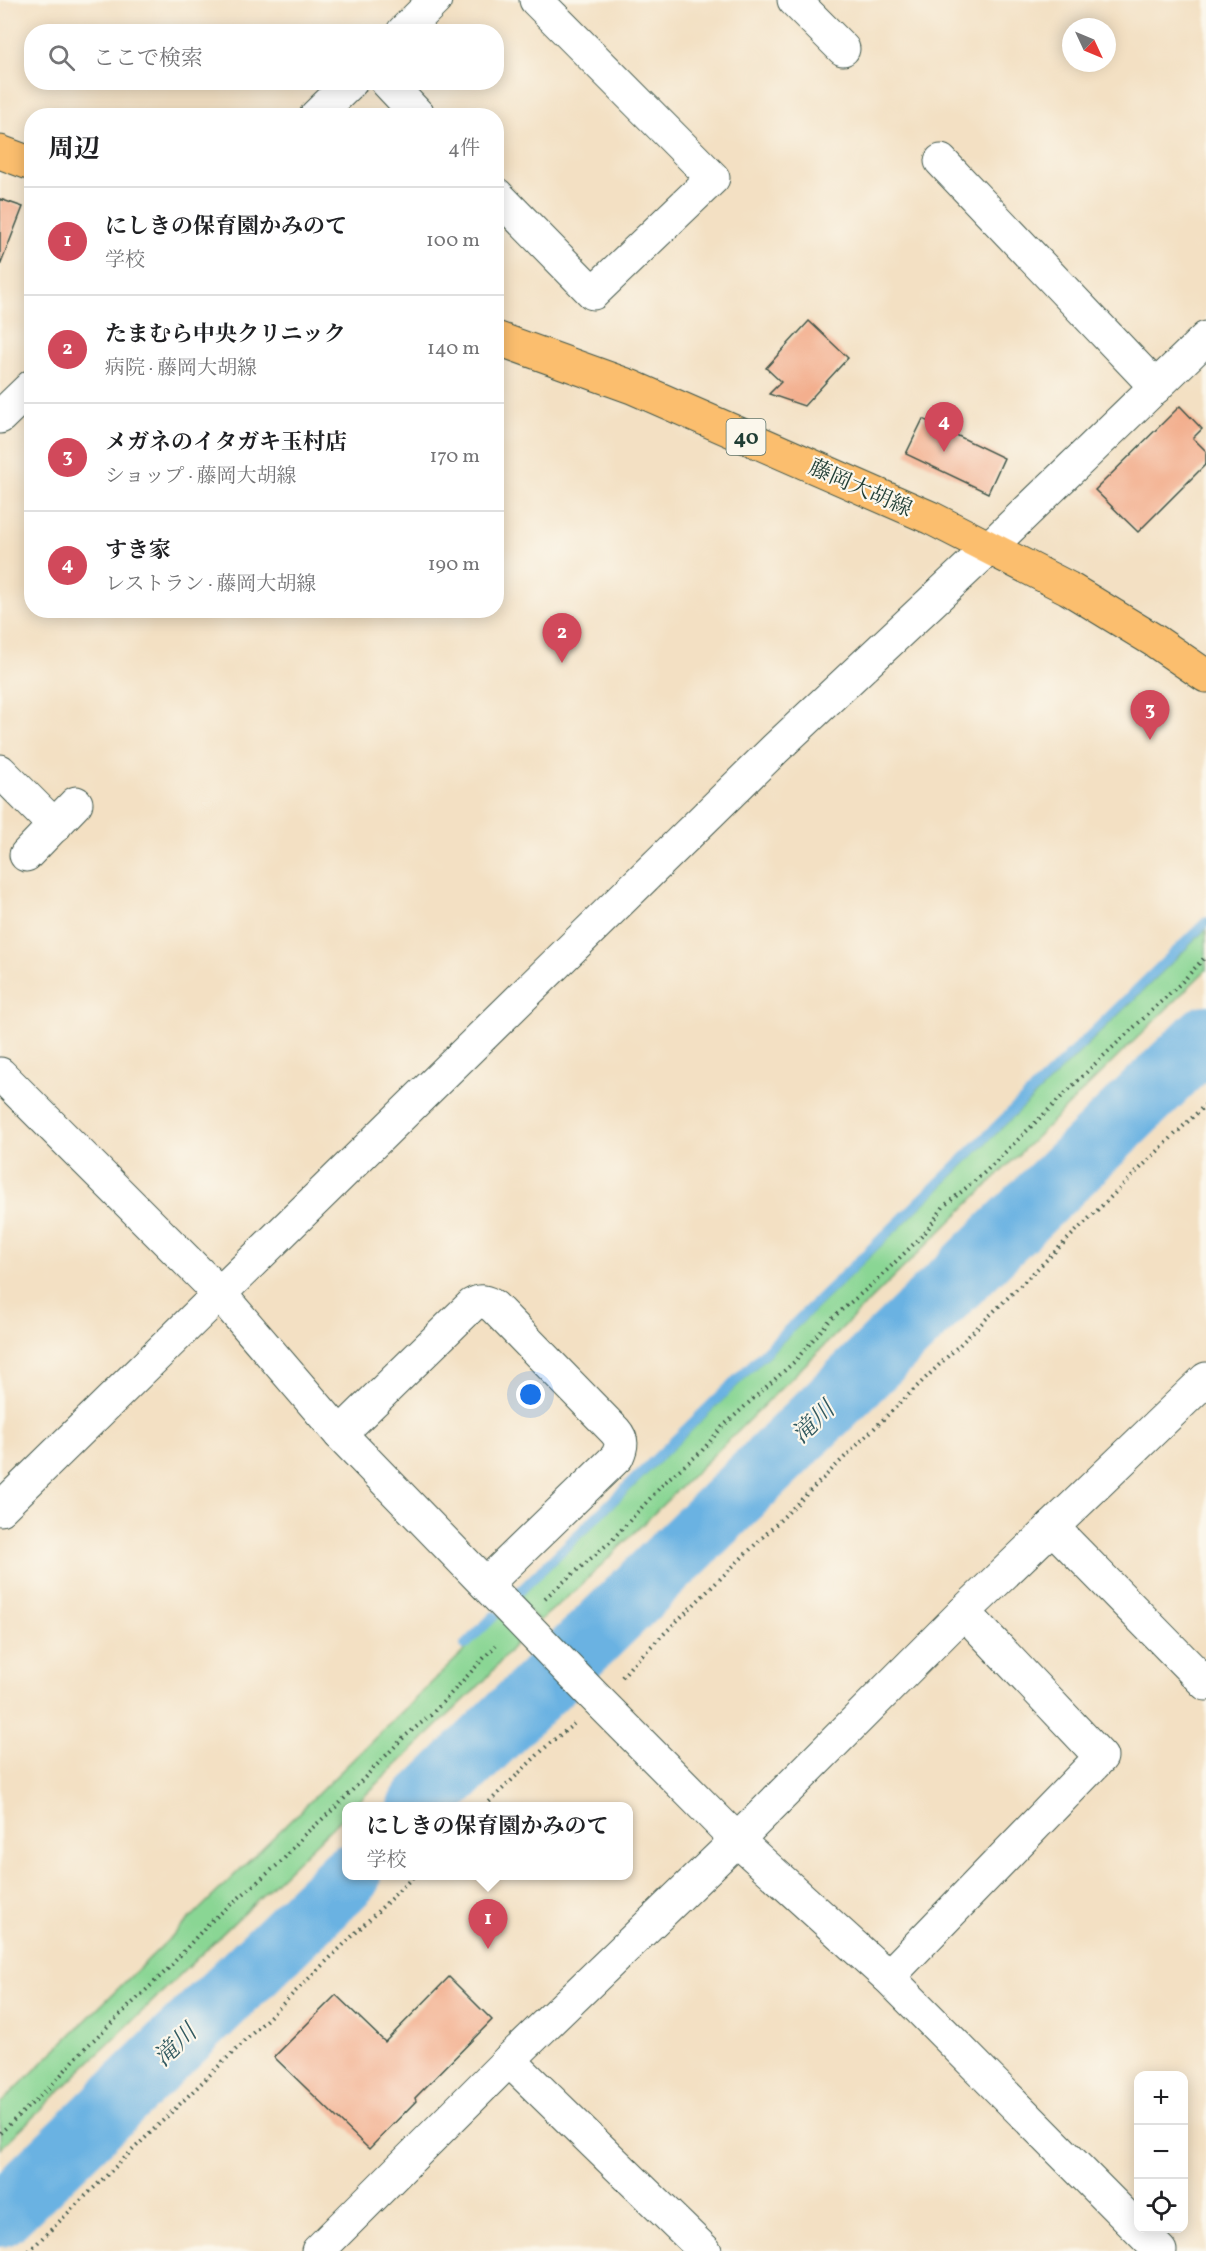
<!DOCTYPE html>
<html lang="ja">
<meta charset="utf-8">
<style>
body{margin:0;font-family:Vollkorn,"Noto Serif JP",serif;background:#f6f6f6;color:#202124}
.controls{position:absolute;right:18px;bottom:18px;display:grid;overflow:hidden;border-radius:12px;box-shadow:0 3px 15px #0003}
.controls button{width:54px;height:54px;display:grid;place-items:center;padding:0;border:0;border-bottom:2px solid #e0e0e0;background:#fff;color:#202124;font:30px sans-serif}
.compass{position:absolute;left:1062px;top:18px;width:54px;height:54px;border-radius:50%;background:#fff;box-shadow:0 3px 15px #0003;rotate:134deg}
.you{position:absolute;left:531px;top:1395px;width:21px;height:21px;margin:-15px;border:4px solid #fff;border-radius:50%;background:#1a73e8;box-shadow:0 0 0 9px #1a73e833}
.badge{display:grid;place-items:center;width:39px;height:39px;border-radius:50%;background:#d1495b;color:#fff;font-size:20px;font-weight:700}
.pin{position:absolute;translate:-50% -50px;filter:drop-shadow(0 2px 3px #0008)}
.pin::after{content:'';position:absolute;top:32px;width:21px;height:18px;background:inherit;clip-path:polygon(0 0,100% 0,50% 100%)}
.popup{position:absolute;left:342px;top:1802px;width:291px;height:78px;box-sizing:border-box;display:grid;place-content:center;border-radius:12px;background:#fff;filter:drop-shadow(0 2px 4px #0005);font-size:20px;white-space:nowrap;color:#757577}
.popup b{font-size:22px;color:#202124}
.popup::after{content:'';position:absolute;left:50%;top:100%;margin-left:-12px;border:12px solid transparent;border-top-color:#fff}
.list{margin:0;padding:0;list-style:none}
h2{display:flex;justify-content:space-between;align-items:center;height:78px;margin:0;padding:0 24px;font-size:26px}
h2 small{font-size:20px;font-weight:400;color:#757577}
.list li{display:grid;grid-template-columns:39px 1fr auto;gap:18px;align-items:center;box-sizing:border-box;height:108px;padding:0 24px;border-top:2px solid #e0e0e0}
.list b{display:block;font-size:22px;white-space:nowrap}
.list p{margin:0;font-size:20px;white-space:nowrap;color:#757577}
.list em{font-size:20px;font-style:normal;color:#757577}
.icon{flex:none;width:33px;height:33px;fill:none;stroke:currentColor;stroke-width:2;stroke-linecap:round;stroke-linejoin:round}
.map{position:relative;flex:none;width:1206px;height:2251px;overflow:hidden}
.search{position:absolute;background:#fff;box-shadow:0 3px 15px #0003;left:24px;top:24px;width:480px;height:66px;display:flex;align-items:center;gap:15px;box-sizing:border-box;padding:0 21px;border-radius:24px;color:#757577;font-size:22px}
.panel{position:absolute;background:#fff;box-shadow:0 3px 15px #0003;left:24px;top:108px;width:480px;height:510px;border-radius:24px}
.map>svg:first-child{display:block}
.green{fill:#8ad694;stroke:#548a64;stroke-width:1.5}
.lines{fill:none;stroke-linecap:round;stroke-linejoin:round}
.stream{stroke:#6ab2e2;stroke-width:10}
.river{stroke:#6ab2e2;stroke-width:64}
.building{fill:#f3af8e}
.minor-casing{stroke:#3f5549;stroke-width:35}
.major-casing{stroke:#3f5549;stroke-width:35}
.path{stroke:#3f5549;stroke-width:4;stroke-dasharray:1.5 4.5;stroke-linecap:butt}
.minor{stroke:#fff;stroke-width:33}
.major{stroke:#fbbe6e;stroke-width:33}
.labels{text-anchor:middle;stroke-width:4.5;stroke-linejoin:round;paint-order:stroke}
.shield{fill:#fbf7ec;stroke:#61756b;stroke-width:1.5}
.shield-label{font-size:21px;font-weight:bold;fill:#1f3d34}
.street-label{font-size:22px;fill:#1f3d34;stroke:#fbf7ec}
.water-label{font-size:24px;font-style:italic;fill:#325a60;stroke:#fbf7ec}
</style>
<div class="map">
<svg width="1206" height="2251" viewBox="0 0 1206 2251">
<rect width="100%" height="100%" fill="#fbf7ec"/>
<filter id="ink" filterUnits="userSpaceOnUse"><feTurbulence type="fractalNoise" baseFrequency=".0167" numOctaves="2"/><feDisplacementMap in="SourceGraphic" scale="12" xChannelSelector="R" yChannelSelector="G"/><feConvolveMatrix kernelMatrix="1 2 1 2 8 2 1 2 1" color-interpolation-filters="sRGB"/></filter>
<filter id="wash" filterUnits="userSpaceOnUse"><feTurbulence type="fractalNoise" baseFrequency=".008" numOctaves="4" result="noise"/><feDisplacementMap in="SourceGraphic" scale="24" xChannelSelector="R" yChannelSelector="G"/><feGaussianBlur stdDeviation="1.35" result="paint"/><feColorMatrix in="noise" values="0 0 0 0 0 0 0 0 0 0 0 0 0 0 0 0 0 1.4 0 .05"/><feComposite in="paint" operator="in"/></filter>
<g filter="url(#wash)">
<rect width="100%" height="100%" fill="#f3e0c3"/>
<!-- green -->
<g class="green">
<path d="M 1206,929 L 1206,970 L 578,1588 L 539,1621 L 518,1599 Z"/>
<path d="M 500,1616 L 521,1637 L 485,1680 L 354,1806 L 347,1806 L 347,1813 L 0,2149 L 0,2104 Z"/>
</g>
<g class="lines">
<!-- stream -->
<g class="stream">
<path d="M 519,1592 L 1206,922"/>
<path d="M 465,1645 L 494,1616"/>
</g>
<!-- river -->
<g class="river">
<path d="M 420,1806 L 1206,1037"/>
<path d="M 0,2215 L 349,1876"/>
</g>
</g>
<g id="blocks">
<!-- building -->
<g class="building">
<path d="M 0,199 L 23,207 L 0,266 Z"/>
<path d="M 809,321 L 848,358 L 804,406 L 769,394 L 781,382 L 766,368 Z"/>
<path d="M 1180,406 L 1202,429 L 1193,438 L 1206,451 L 1206,464 L 1138,532 L 1095,490 Z"/>
<path d="M 923,419 L 1004,458 L 988,493 L 906,454 Z"/>
<path d="M 449,1977 L 492,2020 L 415,2098 L 416,2101 L 369,2149 L 274,2057 L 336,1995 L 385,2042 Z"/>
</g>
</g>
</g>
<g filter="url(#ink)">
<use href="#blocks" fill-opacity="0" stroke="#3f5549" stroke-width="1.5"/>
<g class="lines">
<defs>
<g id="minor">
<path d="M 794,0 L 843,49"/>
<path d="M 403,32 L 435,0"/>
<path d="M 387,82 L 419,116"/>
<path d="M 316,116 L 351,82"/>
<path d="M 941,161 L 1156,387"/>
<path d="M 496,194 L 593,293 L 713,178 L 536,0"/>
<path d="M 0,417 L 32,386"/>
<path d="M 0,771 L 55,826"/>
<path d="M 26,855 L 76,803"/>
<path d="M 0,1074 L 219,1293 L 340,1434 L 592,1694 L 737,1840 L 888,1977 L 1160,2251"/>
<path d="M 340,1434 L 472,1305 C 481,1300 486,1301 494,1307 L 615,1431 C 623,1440 622,1446 617,1457 L 486,1584"/>
<path d="M 0,1509 L 775,749 L 990,547 L 1206,338"/>
<path d="M 1052,1527 L 1206,1684"/>
<path d="M 888,1977 L 1101,1757 L 964,1612"/>
<path d="M 509,2060 L 705,2251"/>
<path d="M 318,2251 L 509,2060 L 737,1840 L 964,1612 L 1206,1379"/>
</g>
<g id="major">
<path d="M 0,152 L 32,164"/>
<path d="M 496,338 L 632,387 L 931,518 L 1068,588 L 1155,641 L 1206,676"/>
</g>
</defs>
<!-- minor casing -->
<use href="#minor" class="minor-casing"/>
<!-- major casing -->
<use href="#major" class="major-casing"/>
<!-- path -->
<g class="path">
<path d="M 545,1598 L 610,1542 L 668,1479 L 701,1452 L 722,1427 L 794,1362 L 830,1320 L 876,1281 L 925,1233 L 944,1206 L 983,1174 L 1097,1062 L 1181,983 L 1206,956"/>
<path d="M 622,1677 L 632,1665 L 1206,1104"/>
<path d="M 485,1806 L 550,1743 L 574,1724"/>
<path d="M 0,2133 L 51,2086 L 83,2050 L 167,1970 L 208,1924 L 282,1861 L 303,1836 L 337,1806 L 404,1737 L 431,1715 L 496,1645"/>
<path d="M 29,2251 L 414,1876"/>
</g>
<!-- minor -->
<use href="#minor" class="minor"/>
<!-- major -->
<use href="#major" class="major"/>
</g>
</g>
<g class="labels">
<!-- shield labels -->
<rect class="shield" x="726.5" y="419" width="39" height="36" rx="4.5"/>
<g class="shield-label">
<text x="746" y="444">40</text>
</g>
<!-- street labels -->
<g class="street-label">
<text transform="translate(861 487) rotate(24)" y="8">藤岡大胡線</text>
</g>
<!-- water labels -->
<g class="water-label">
<text transform="translate(813 1422) rotate(-44)" y="8">滝川</text>
<text transform="translate(175 2045) rotate(-44)" y="8">滝川</text>
</g>
</g>
</svg>
<div class="controls">
<button>+</button>
<button>−</button>
<button><svg class="icon" aria-label="locate" viewBox="0 0 24 24"><circle cx="12" cy="12" r="6"/><path d="M12 2v4M12 18v4M2 12h4M18 12h4"/></svg></button>
</div>
<svg class="compass" viewBox="-18 -18 36 36"><path d="M0-13l5 13h-10z" fill="#e53935"/><path d="M0 13l5-13h-10z" fill="#757577"/></svg>
<div class="you"></div>
<div class="pin badge" style="left:488px;top:1949px">1</div>
<div class="popup"><b>にしきの保育園かみのて</b>学校</div>
<div class="pin badge" style="left:562px;top:663px">2</div>
<div class="pin badge" style="left:1150px;top:740px">3</div>
<div class="pin badge" style="left:944px;top:452px">4</div>
<div class="search"><svg class="icon" aria-label="search" viewBox="0 0 24 24"><circle cx="10" cy="10" r="6"/><path d="M15 15l6 6"/></svg>ここで検索</div>
<section class="panel">
<h2>周辺<small>4件</small></h2>
<ul class="list">
<li><span class="badge">1</span><div><b>にしきの保育園かみのて</b><p>学校</p></div><em>100 m</em></li>
<li><span class="badge">2</span><div><b>たまむら中央クリニック</b><p>病院 · 藤岡大胡線</p></div><em>140 m</em></li>
<li><span class="badge">3</span><div><b>メガネのイタガキ玉村店</b><p>ショップ · 藤岡大胡線</p></div><em>170 m</em></li>
<li><span class="badge">4</span><div><b>すき家</b><p>レストラン · 藤岡大胡線</p></div><em>190 m</em></li>
</ul>
</section>
</div>
